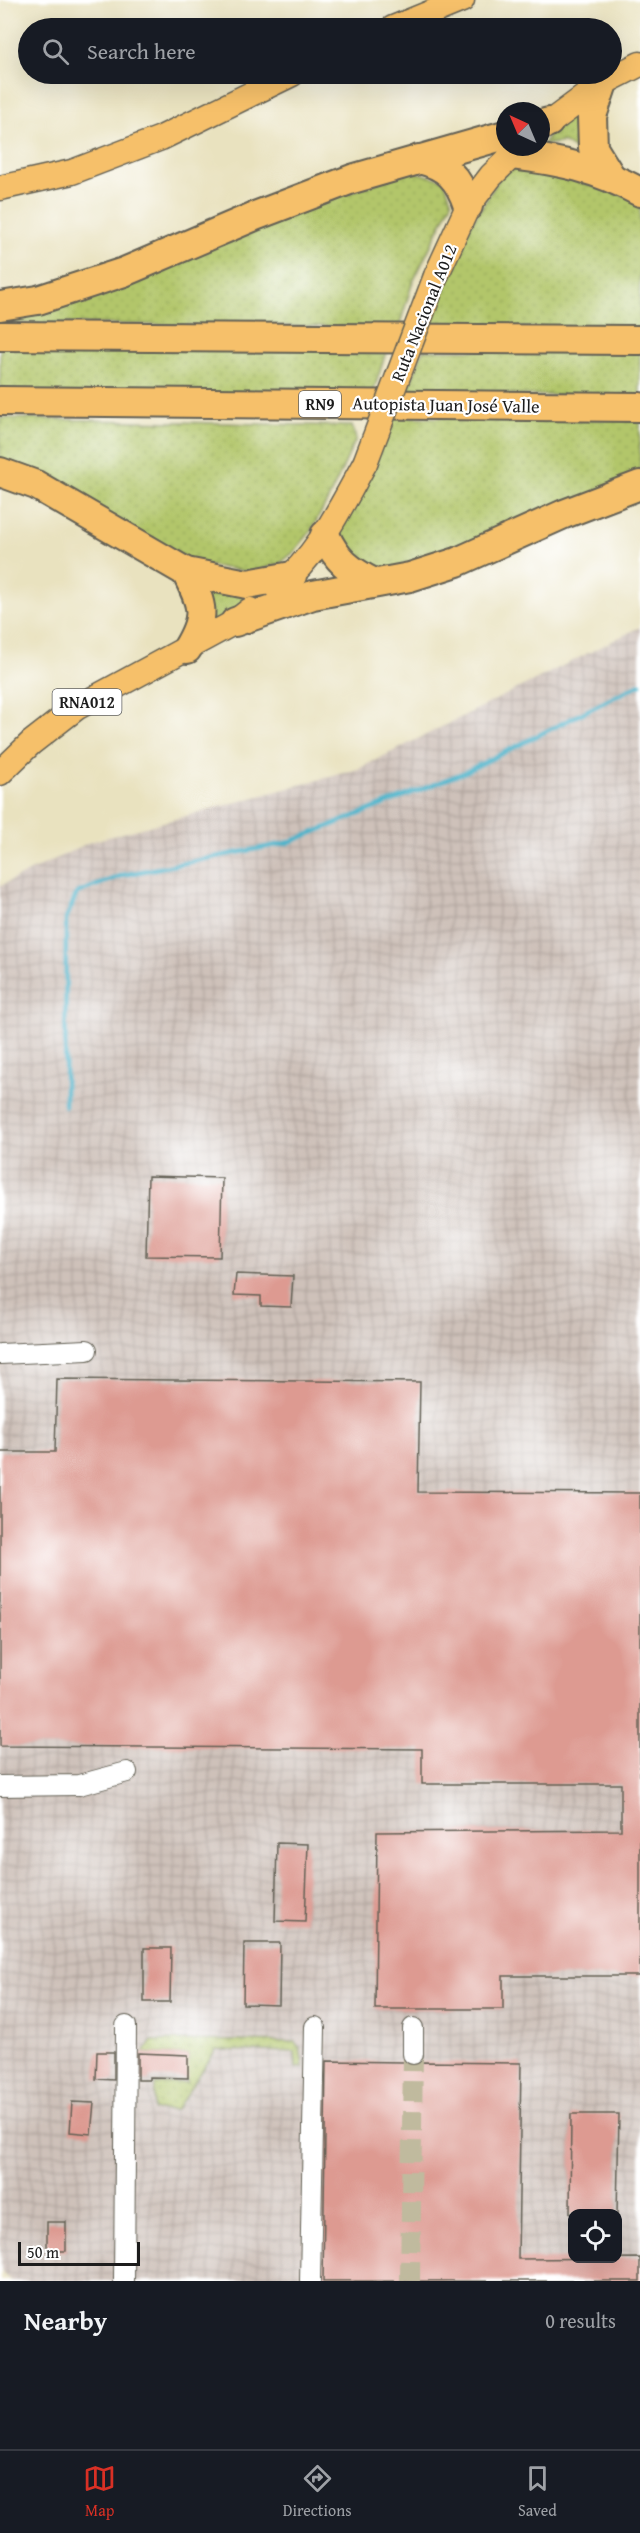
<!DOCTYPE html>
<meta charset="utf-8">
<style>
body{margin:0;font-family:"Gentium Book Plus",serif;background:#242831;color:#f1f3f6}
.controls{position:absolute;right:18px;bottom:18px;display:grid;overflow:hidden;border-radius:12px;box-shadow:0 6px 24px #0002}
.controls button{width:54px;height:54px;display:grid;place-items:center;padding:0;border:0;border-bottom:2px solid #363941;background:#171b24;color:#f1f3f6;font:30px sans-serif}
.compass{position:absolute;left:496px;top:102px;width:54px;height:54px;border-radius:50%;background:#171b24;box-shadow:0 6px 24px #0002;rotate:316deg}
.scale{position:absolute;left:18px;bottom:15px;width:122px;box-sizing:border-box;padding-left:6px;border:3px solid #1c1c1c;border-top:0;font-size:16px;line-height:21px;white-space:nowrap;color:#1c1c1c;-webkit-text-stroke:4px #fff;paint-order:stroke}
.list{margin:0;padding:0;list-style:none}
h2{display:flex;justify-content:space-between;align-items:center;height:78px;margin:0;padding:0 24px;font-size:26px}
h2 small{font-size:20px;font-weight:400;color:#9ea1a6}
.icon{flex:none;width:33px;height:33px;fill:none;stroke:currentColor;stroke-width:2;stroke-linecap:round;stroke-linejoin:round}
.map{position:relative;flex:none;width:640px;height:2281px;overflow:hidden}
.search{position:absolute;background:#171b24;box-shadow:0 6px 24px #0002;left:18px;right:18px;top:18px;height:66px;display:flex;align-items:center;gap:15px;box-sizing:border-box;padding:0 21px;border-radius:33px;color:#9ea1a6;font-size:22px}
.sheet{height:168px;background:#171b24}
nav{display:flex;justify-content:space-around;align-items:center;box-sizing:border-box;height:84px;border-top:2px solid #363941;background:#171b24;font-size:16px;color:#9ea1a6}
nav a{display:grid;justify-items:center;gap:3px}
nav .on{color:#d93025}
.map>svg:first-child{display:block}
.industrial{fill:url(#industrial-grid);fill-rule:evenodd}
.grass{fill:url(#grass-dots);stroke:#677143;stroke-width:1.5}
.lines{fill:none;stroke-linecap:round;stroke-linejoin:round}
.stream{stroke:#4cb4cb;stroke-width:4.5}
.building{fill:#dd9a91}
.minor-tunnel{stroke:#c0ba9e;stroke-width:20;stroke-dasharray:20 10;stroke-linecap:butt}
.minor-casing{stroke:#646155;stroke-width:22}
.major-casing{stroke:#646155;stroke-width:27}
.highway-casing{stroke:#646155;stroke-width:32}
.minor{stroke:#fff;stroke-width:20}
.major{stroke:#f6c06b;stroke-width:24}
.highway{stroke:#f6c06b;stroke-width:28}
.major-bridge-casing{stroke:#646155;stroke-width:27;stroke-linecap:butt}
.major-bridge{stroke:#f6c06b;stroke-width:24}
.labels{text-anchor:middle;stroke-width:4.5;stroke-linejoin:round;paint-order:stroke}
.shield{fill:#fff;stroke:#606060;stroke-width:1.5}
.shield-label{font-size:16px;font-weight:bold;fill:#1c1c1c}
.street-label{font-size:18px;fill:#1c1c1c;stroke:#fff}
</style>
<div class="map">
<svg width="640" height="2281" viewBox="0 0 640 2281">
<defs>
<pattern id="industrial-grid" width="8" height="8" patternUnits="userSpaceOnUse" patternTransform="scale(1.5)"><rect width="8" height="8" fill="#cec1b9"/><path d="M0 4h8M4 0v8" fill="none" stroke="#b0a59e"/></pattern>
<pattern id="grass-dots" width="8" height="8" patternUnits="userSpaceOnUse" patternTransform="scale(1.5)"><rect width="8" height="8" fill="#b2c66a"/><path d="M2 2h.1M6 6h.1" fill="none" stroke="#98aa5b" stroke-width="1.8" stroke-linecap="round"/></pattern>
</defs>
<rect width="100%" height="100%" fill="#fff"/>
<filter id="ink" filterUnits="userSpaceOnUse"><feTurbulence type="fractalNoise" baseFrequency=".0167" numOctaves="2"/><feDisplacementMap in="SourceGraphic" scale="12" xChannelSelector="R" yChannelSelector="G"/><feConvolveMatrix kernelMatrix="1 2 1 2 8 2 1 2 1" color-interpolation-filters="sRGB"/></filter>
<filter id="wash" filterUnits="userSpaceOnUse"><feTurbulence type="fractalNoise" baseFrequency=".008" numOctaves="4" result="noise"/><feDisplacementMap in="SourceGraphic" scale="24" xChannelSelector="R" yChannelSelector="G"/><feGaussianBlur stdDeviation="1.35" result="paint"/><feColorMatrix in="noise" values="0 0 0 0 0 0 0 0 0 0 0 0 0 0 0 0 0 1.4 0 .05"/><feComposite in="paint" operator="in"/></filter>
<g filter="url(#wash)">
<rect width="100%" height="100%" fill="#e9e2bf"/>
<!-- industrial -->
<path class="industrial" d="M 640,627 L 640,2281 L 11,2281 L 0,2271 L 0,886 L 90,842 L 358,769 ZM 572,2214 L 618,2214 L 618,2258 L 572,2258 Z"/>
<!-- grass -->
<g class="grass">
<path d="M 581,110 L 576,128 L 579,152 L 563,142 L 543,145 L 554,126 Z"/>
<path d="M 520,165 L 640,200 L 640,329 L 428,326 L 463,237 L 501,176 Z"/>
<path d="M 411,171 L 444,180 L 452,202 L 412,284 L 399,327 L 0,323 L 0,314 Z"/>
<path d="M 0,345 L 388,346 L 372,396 L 0,393 Z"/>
<path d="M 423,350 L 640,352 L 640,396 L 407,394 Z"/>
<path d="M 388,417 L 640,420 L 640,474 L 482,541 L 383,571 L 353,559 L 337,536 Z"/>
<path d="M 0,418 L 352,426 L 356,439 L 328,500 L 310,532 L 294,552 L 279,564 L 252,572 L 198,564 L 0,464 Z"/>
<path d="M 202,583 L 256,594 L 224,618 L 207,623 Z"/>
<path d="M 184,2040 L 295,2042 L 300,2048 L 303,2067 L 296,2068 L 295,2052 L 216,2050 L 176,2110 L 154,2110 L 155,2084 L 187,2083 L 188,2055 L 143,2053 L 152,2041 Z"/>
</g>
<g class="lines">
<!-- stream -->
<path class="stream" d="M 65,1106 L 66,919 L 77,893 L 123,875 L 287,843 L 465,772 L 640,684"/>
</g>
<g id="blocks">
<!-- building -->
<g class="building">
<path d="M 148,1176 L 222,1178 L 220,1257 L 146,1256 Z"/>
<path d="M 236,1274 L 293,1276 L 291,1307 L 261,1306 L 261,1296 L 234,1295 Z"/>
<path d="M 57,1379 L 420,1382 L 418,1492 L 640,1493 L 640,1976 L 503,1976 L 503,2009 L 375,2009 L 377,1832 L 621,1830 L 621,1784 L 422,1784 L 422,1749 L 0,1746 L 0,1452 L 55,1452 Z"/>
<path d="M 277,1843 L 308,1844 L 305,1922 L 275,1921 Z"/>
<path d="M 244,1943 L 280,1943 L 279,2005 L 243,2004 Z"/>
<path d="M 144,1948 L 171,1948 L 170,2002 L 144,2002 Z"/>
<path d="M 97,2052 L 114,2052 L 114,2080 L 96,2079 Z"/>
<path d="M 138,2053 L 188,2055 L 188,2078 L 149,2077 L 149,2080 L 138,2080 Z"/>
<path d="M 326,2061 L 404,2062 L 412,2066 L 421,2062 L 521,2063 L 518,2259 L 640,2258 L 640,2281 L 323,2281 Z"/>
<path d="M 72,2102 L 94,2103 L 91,2134 L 70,2132 Z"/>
<path d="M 571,2114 L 619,2114 L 617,2214 L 570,2214 Z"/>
<rect x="47" y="2222" width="19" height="29"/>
</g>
</g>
</g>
<g filter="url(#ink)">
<use href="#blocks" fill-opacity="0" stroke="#646155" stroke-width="1.5"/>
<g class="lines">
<!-- minor-tunnel -->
<path class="minor-tunnel" d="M 410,2281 L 413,2054"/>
<defs>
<g id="minor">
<path d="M 0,1354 L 87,1350"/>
<path d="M 0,1786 L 79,1785 L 127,1772"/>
<path d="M 413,2054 L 413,2028"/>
<path d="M 124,2281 L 126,2026"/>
<path d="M 310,2281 L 315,2027"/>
</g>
<g id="major">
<path d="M 393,28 L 462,0"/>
<path d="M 541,129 L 603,83 L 640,64"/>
<path d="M 0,188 L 72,172 L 161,138 L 292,74"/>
<path d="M 436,276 L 468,206 L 491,176 L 521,147"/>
<path d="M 277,588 C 318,556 340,508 365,463"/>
<path d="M 0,773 L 31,743 L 76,708 L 235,622 L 250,610"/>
</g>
<g id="highway">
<path d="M 603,83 L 592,116 L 593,148 L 611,177"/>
<path d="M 541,124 L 549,122"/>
<path d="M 512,155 C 561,161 596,168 640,192"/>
<path d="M 419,159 C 447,166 459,178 468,206"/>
<path d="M 0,306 L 38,300 L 124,272 L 255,216 L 352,179 L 505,135"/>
<path d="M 0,336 L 640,340"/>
<path d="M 0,401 L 640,407"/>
<path d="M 0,472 L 36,485 L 186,572 L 247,584 L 292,576"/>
<path d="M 325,535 C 337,561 349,570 374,583"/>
<path d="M 186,572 C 202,605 208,614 187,649"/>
<path d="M 235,622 L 313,595 L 410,577 L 457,562 L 564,514 L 640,485"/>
</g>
</defs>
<!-- minor casing -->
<use href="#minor" class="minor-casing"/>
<!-- major casing -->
<use href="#major" class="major-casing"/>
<!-- highway casing -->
<use href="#highway" class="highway-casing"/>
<!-- minor -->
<use href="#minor" class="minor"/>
<!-- major -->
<use href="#major" class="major"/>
<!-- highway -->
<use href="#highway" class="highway"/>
<defs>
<path id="major-bridge" d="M 365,463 L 436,276"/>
</defs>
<!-- major-bridge casing -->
<use href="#major-bridge" class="major-bridge-casing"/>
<!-- major-bridge -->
<use href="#major-bridge" class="major-bridge"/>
</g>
</g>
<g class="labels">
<!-- shield labels -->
<g class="shield">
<rect x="299" y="391" width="42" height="26" rx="4.5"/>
<rect x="52.5" y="689" width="69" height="26" rx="4.5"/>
</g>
<g class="shield-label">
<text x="320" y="410">RN9</text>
<text x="87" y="708">RNA012</text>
</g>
<!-- street labels -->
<g class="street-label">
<text transform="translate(424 313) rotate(-68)" y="6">Ruta Nacional A012</text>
<text transform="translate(446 405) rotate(1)" y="6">Autopista Juan José Valle</text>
</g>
</g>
</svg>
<div class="controls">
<button><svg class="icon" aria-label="locate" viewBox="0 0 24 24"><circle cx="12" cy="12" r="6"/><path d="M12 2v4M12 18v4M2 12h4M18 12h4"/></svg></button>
</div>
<svg class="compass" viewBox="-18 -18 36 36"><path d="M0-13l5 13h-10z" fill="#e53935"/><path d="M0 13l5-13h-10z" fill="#9ea1a6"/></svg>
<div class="scale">50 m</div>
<div class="search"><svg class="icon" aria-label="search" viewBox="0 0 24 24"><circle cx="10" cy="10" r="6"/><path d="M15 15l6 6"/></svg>Search here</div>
</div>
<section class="sheet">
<h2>Nearby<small>0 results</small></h2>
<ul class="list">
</ul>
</section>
<nav>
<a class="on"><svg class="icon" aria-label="map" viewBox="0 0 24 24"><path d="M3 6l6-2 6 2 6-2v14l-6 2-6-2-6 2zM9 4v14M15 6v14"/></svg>Map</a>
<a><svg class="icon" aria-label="directions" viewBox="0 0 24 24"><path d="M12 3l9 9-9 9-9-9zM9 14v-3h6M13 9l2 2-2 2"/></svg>Directions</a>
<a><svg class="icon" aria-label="saved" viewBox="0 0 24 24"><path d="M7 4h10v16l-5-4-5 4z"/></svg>Saved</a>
</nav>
